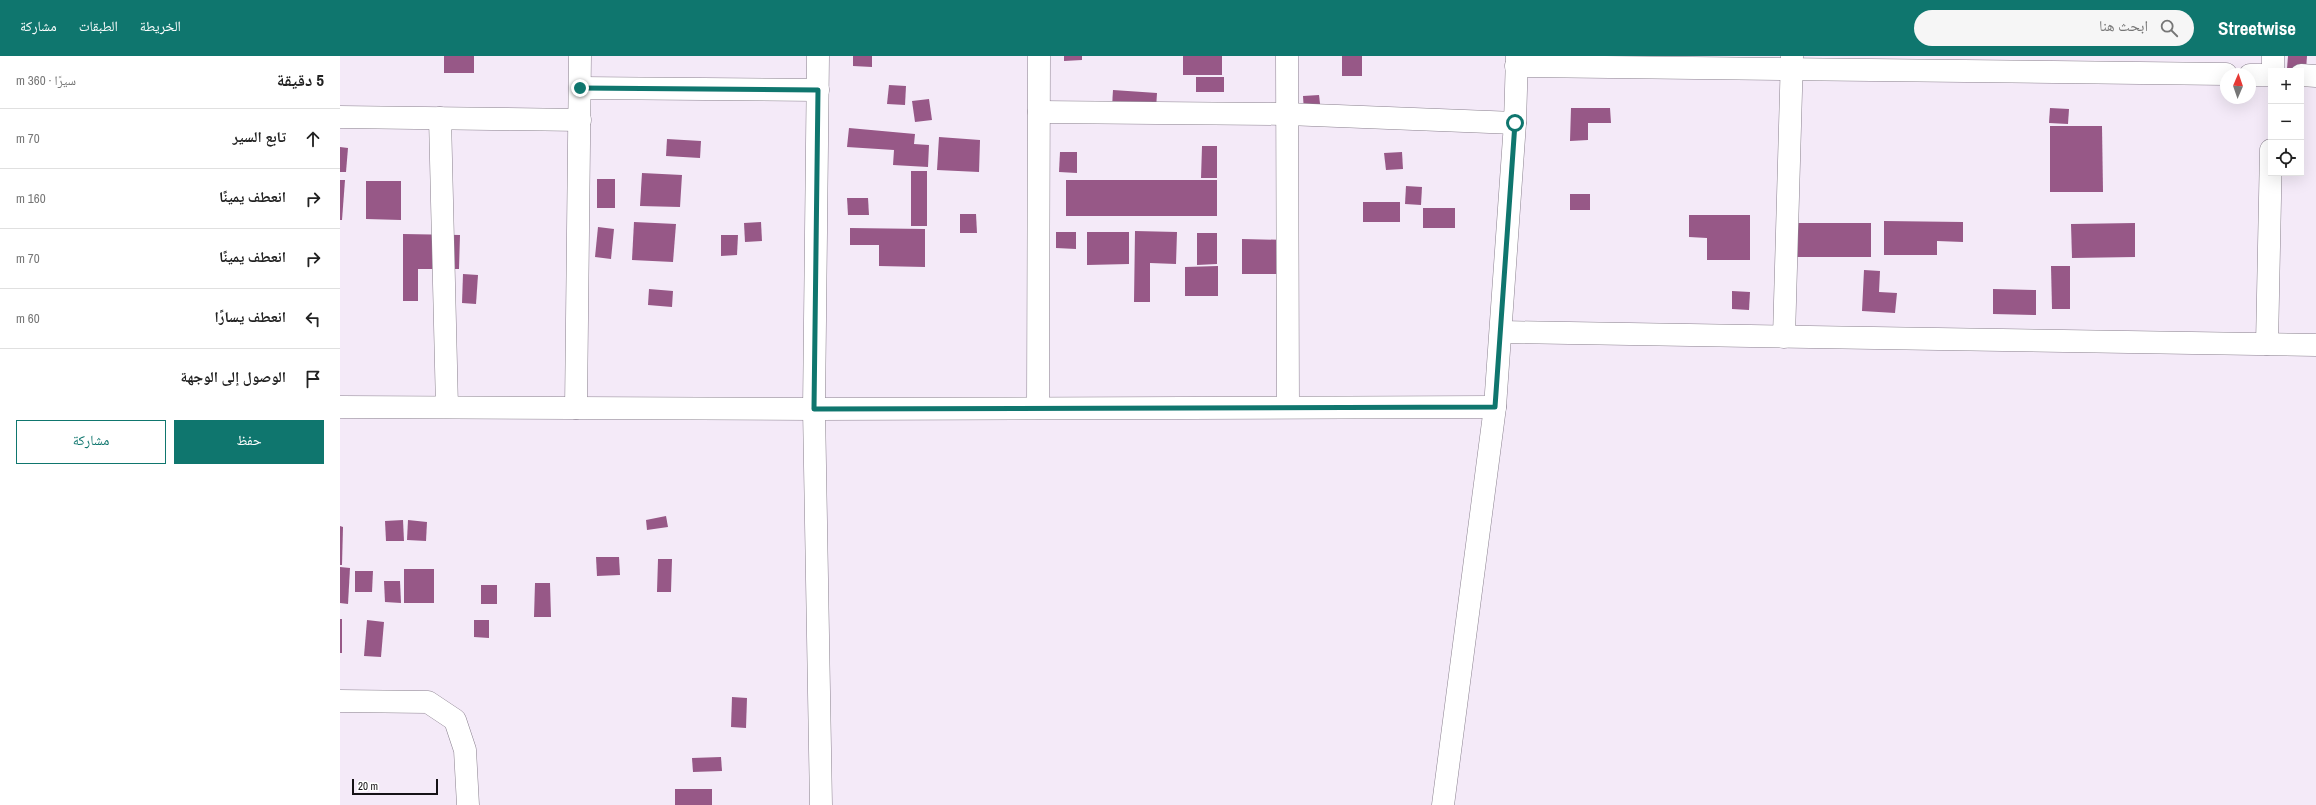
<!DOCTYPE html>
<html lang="ar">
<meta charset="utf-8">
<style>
body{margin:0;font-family:"Archivo Narrow","Noto Naskh Arabic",sans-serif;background:#f6f6f6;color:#222;direction:rtl}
.controls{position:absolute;right:12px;top:12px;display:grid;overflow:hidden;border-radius:0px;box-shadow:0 4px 16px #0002}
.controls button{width:36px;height:36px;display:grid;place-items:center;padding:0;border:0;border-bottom:1px solid #e0e0e0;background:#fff;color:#222;font:20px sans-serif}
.compass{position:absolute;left:1880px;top:12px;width:36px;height:36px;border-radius:50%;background:#fff;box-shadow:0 4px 16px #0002;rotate:2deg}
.scale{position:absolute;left:12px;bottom:10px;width:86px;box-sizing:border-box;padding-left:4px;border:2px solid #151216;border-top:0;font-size:11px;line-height:14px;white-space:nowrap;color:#151216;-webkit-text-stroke:3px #fff;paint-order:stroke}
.stop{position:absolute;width:12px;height:12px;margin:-9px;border:3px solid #0f766e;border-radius:50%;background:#fff}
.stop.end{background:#0f766e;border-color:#fff;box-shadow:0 1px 4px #0008}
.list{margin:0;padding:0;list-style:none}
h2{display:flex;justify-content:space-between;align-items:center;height:52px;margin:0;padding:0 16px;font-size:17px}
h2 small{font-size:13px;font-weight:400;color:#767676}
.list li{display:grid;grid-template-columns:26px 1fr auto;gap:12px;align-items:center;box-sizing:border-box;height:60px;padding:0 16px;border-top:1px solid #e0e0e0}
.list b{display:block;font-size:15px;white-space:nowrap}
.list em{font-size:13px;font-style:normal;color:#767676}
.actions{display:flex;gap:8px;padding:12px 16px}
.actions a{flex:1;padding:9px 0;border:1px solid #0f766e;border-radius:0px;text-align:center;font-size:14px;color:#0f766e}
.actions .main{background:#0f766e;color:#fff}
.icon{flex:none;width:22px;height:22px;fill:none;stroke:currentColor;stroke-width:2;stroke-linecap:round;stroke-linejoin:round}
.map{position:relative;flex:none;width:1976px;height:749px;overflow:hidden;direction:ltr}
header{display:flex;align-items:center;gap:24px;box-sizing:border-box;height:56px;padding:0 20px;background:#0f766e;color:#fff}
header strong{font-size:19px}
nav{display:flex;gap:22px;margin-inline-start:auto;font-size:14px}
.search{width:280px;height:36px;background:#f6f6f6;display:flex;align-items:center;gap:10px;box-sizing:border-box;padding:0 14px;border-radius:22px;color:#767676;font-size:15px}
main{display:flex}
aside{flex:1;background:#fff}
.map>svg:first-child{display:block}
.building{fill:#975887}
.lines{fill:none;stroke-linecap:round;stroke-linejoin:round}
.minor-casing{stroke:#8a818e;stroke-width:23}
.minor{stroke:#fff;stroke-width:22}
.route{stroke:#0f766e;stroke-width:5}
</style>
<header>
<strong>Streetwise</strong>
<div class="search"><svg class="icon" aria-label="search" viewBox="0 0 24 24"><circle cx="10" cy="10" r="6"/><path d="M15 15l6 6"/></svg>ابحث هنا</div>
<nav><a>الخريطة</a><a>الطبقات</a><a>مشاركة</a></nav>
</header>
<main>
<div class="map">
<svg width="1976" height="749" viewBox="0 0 1976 749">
<rect width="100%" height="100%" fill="#f4eaf8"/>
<!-- building -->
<g class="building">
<rect x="104" y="0" width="30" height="17"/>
<path d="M 513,0 L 532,0 L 532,11 L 513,10 Z"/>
<path d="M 724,0 L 742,0 L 742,4 L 724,5 Z"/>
<rect x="843" y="0" width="39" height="19"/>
<rect x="1002" y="0" width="20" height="20"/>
<path d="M 1948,0 L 1967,0 L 1966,14 L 1947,13 Z"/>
<rect x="856" y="21" width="28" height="15"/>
<path d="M 549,29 L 566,30 L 565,49 L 547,48 Z"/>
<path d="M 773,34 L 817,37 L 816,53 L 772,51 Z"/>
<path d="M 979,39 L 981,56 L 964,57 L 963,40 Z"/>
<path d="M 589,43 L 592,64 L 575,66 L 572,45 Z"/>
<path d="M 1231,52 L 1270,52 L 1271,67 L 1248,67 L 1248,84 L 1230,85 Z"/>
<path d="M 1710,52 L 1729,53 L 1728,68 L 1709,67 Z"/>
<path d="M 1710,70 L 1762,70 L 1763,136 L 1710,136 Z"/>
<path d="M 509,72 L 575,78 L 574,88 L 589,89 L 588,111 L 553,109 L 554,94 L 507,91 Z"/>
<path d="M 599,81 L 640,84 L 639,116 L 597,114 Z"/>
<path d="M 327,83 L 361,85 L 360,102 L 326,100 Z"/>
<path d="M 862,90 L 877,90 L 877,122 L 861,122 Z"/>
<path d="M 0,91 L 8,92 L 6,116 L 0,116 Z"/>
<path d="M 720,96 L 737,96 L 737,117 L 719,116 Z"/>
<path d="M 1062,96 L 1063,113 L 1046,114 L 1044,97 Z"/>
<rect x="571" y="115" width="16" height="55"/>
<path d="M 302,117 L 342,119 L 340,151 L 300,150 Z"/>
<rect x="257" y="123" width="18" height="29"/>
<path d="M 0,124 L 5,124 L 2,164 L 0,164 Z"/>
<rect x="726" y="124" width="151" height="36"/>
<path d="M 26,125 L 61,125 L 61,164 L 26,163 Z"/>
<path d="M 1066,130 L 1082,131 L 1081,149 L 1065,148 Z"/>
<rect x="1230" y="138" width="20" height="16"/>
<path d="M 507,142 L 528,142 L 529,159 L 508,159 Z"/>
<rect x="1023" y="146" width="37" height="20"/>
<rect x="1083" y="152" width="32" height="20"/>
<path d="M 620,158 L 636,158 L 637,177 L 620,177 Z"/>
<path d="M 1349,159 L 1410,159 L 1410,204 L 1367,204 L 1367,182 L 1349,181 Z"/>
<path d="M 1544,165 L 1623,166 L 1623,186 L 1597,185 L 1597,199 L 1544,199 Z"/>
<path d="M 294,166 L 336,168 L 333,206 L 292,204 Z"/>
<path d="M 421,166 L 422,185 L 405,186 L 404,167 Z"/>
<rect x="1454" y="167" width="77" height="34"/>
<path d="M 1795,167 L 1795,201 L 1732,202 L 1731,168 Z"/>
<path d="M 258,171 L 274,173 L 271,203 L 255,201 Z"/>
<path d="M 510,172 L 585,173 L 585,211 L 539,210 L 539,189 L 510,189 Z"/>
<path d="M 795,175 L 837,176 L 836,208 L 810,207 L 810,246 L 794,246 Z"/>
<path d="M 716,176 L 736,176 L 736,193 L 716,192 Z"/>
<path d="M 747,176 L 789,176 L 789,208 L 747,209 Z"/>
<path d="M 857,177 L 877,177 L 877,208 L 857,209 Z"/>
<path d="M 63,178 L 120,179 L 119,213 L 78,213 L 78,245 L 63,245 Z"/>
<path d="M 381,179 L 398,179 L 397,199 L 381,200 Z"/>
<path d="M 902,183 L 947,184 L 946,218 L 902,218 Z"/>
<path d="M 878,210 L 878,240 L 845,240 L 845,211 Z"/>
<path d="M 1711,210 L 1730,210 L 1730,253 L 1712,253 Z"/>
<path d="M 1524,214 L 1540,215 L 1539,236 L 1557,237 L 1555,257 L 1522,255 Z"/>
<path d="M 123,218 L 138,219 L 136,248 L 122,247 Z"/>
<path d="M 309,233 L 333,235 L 332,251 L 308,249 Z"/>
<path d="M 1653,233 L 1696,234 L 1696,259 L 1653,258 Z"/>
<path d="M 1392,235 L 1410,236 L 1409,254 L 1392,253 Z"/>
<path d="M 326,460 L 328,471 L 307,474 L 306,464 Z"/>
<path d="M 63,464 L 64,485 L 46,485 L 45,465 Z"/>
<path d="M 68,464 L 87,466 L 86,485 L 67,484 Z"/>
<path d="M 0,470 L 3,471 L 2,509 L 0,509 Z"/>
<path d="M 256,501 L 279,501 L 280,519 L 257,520 Z"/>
<path d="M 318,503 L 332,503 L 331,536 L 317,536 Z"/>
<path d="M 0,511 L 10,512 L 8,548 L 0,547 Z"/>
<rect x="64" y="513" width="30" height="34"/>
<path d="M 15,515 L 33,515 L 32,536 L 15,536 Z"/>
<path d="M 44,525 L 60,525 L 61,547 L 45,546 Z"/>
<path d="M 195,527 L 210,527 L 211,561 L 194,561 Z"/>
<rect x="141" y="529" width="16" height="19"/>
<rect x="0" y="563" width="2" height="34"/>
<path d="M 27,564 L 44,566 L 41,601 L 24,600 Z"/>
<path d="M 134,564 L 149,564 L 149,582 L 134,581 Z"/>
<path d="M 392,641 L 407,642 L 406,672 L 391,671 Z"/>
<path d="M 381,701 L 382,715 L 353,716 L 352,702 Z"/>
<rect x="335" y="733" width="37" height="16"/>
</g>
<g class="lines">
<defs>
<g id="minor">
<path d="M 478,0 L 474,353 L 481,749"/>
<path d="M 947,0 L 948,351"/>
<path d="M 1176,10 L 1886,18"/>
<path d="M 1933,15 L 1933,0"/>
<path d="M 1910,19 L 1931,19"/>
<path d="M 1961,19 L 1976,20"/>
<path d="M 240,32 L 478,34"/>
<path d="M 699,56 L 947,58 L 1175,67"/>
<path d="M 0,61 L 240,64"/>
<path d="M 100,62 L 107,351"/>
<path d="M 1162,276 L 1976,289"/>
<path d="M 1444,281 L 1452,0"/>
<path d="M 1927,288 L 1931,94"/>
<path d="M 0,351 L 474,353 L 1155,351"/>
<path d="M 236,352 L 240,0"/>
<path d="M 698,352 L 699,0"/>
<path d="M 0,645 L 88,646 L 115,664 L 125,694 L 128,749"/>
<path d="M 1103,749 L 1155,351 L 1175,67 L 1177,0"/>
</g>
</defs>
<!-- minor casing -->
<use href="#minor" class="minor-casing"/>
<!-- minor -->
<use href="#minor" class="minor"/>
</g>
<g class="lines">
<!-- route -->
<path class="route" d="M 240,32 L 478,34 L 474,353 L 1155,351 L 1175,67"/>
</g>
</svg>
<div class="controls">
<button>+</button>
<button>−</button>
<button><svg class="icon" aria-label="locate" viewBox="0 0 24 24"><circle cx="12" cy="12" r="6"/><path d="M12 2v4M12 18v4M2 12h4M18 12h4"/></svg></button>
</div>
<svg class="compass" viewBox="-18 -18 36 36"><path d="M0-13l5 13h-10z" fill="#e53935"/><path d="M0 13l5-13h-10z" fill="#767676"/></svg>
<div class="scale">20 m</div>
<div class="stop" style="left:1175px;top:67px"></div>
<div class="stop end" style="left:240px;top:32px"></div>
</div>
<aside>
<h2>5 دقيقة<small>سيرًا · 360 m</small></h2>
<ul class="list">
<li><svg class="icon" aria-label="ahead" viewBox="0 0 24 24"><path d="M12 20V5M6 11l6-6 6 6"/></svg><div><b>تابع السير</b></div><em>70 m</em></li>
<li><svg class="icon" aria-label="right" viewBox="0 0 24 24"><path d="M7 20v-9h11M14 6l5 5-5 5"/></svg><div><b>انعطف يمينًا</b></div><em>160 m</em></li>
<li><svg class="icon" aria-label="right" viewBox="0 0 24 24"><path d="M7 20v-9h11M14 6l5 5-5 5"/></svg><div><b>انعطف يمينًا</b></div><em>70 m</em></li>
<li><svg class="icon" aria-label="left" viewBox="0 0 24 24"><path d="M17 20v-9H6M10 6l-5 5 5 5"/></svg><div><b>انعطف يسارًا</b></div><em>60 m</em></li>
<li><svg class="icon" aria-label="arrive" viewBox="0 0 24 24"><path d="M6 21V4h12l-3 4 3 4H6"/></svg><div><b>الوصول إلى الوجهة</b></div></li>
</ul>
<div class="actions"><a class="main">حفظ</a><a>مشاركة</a></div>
</aside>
</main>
